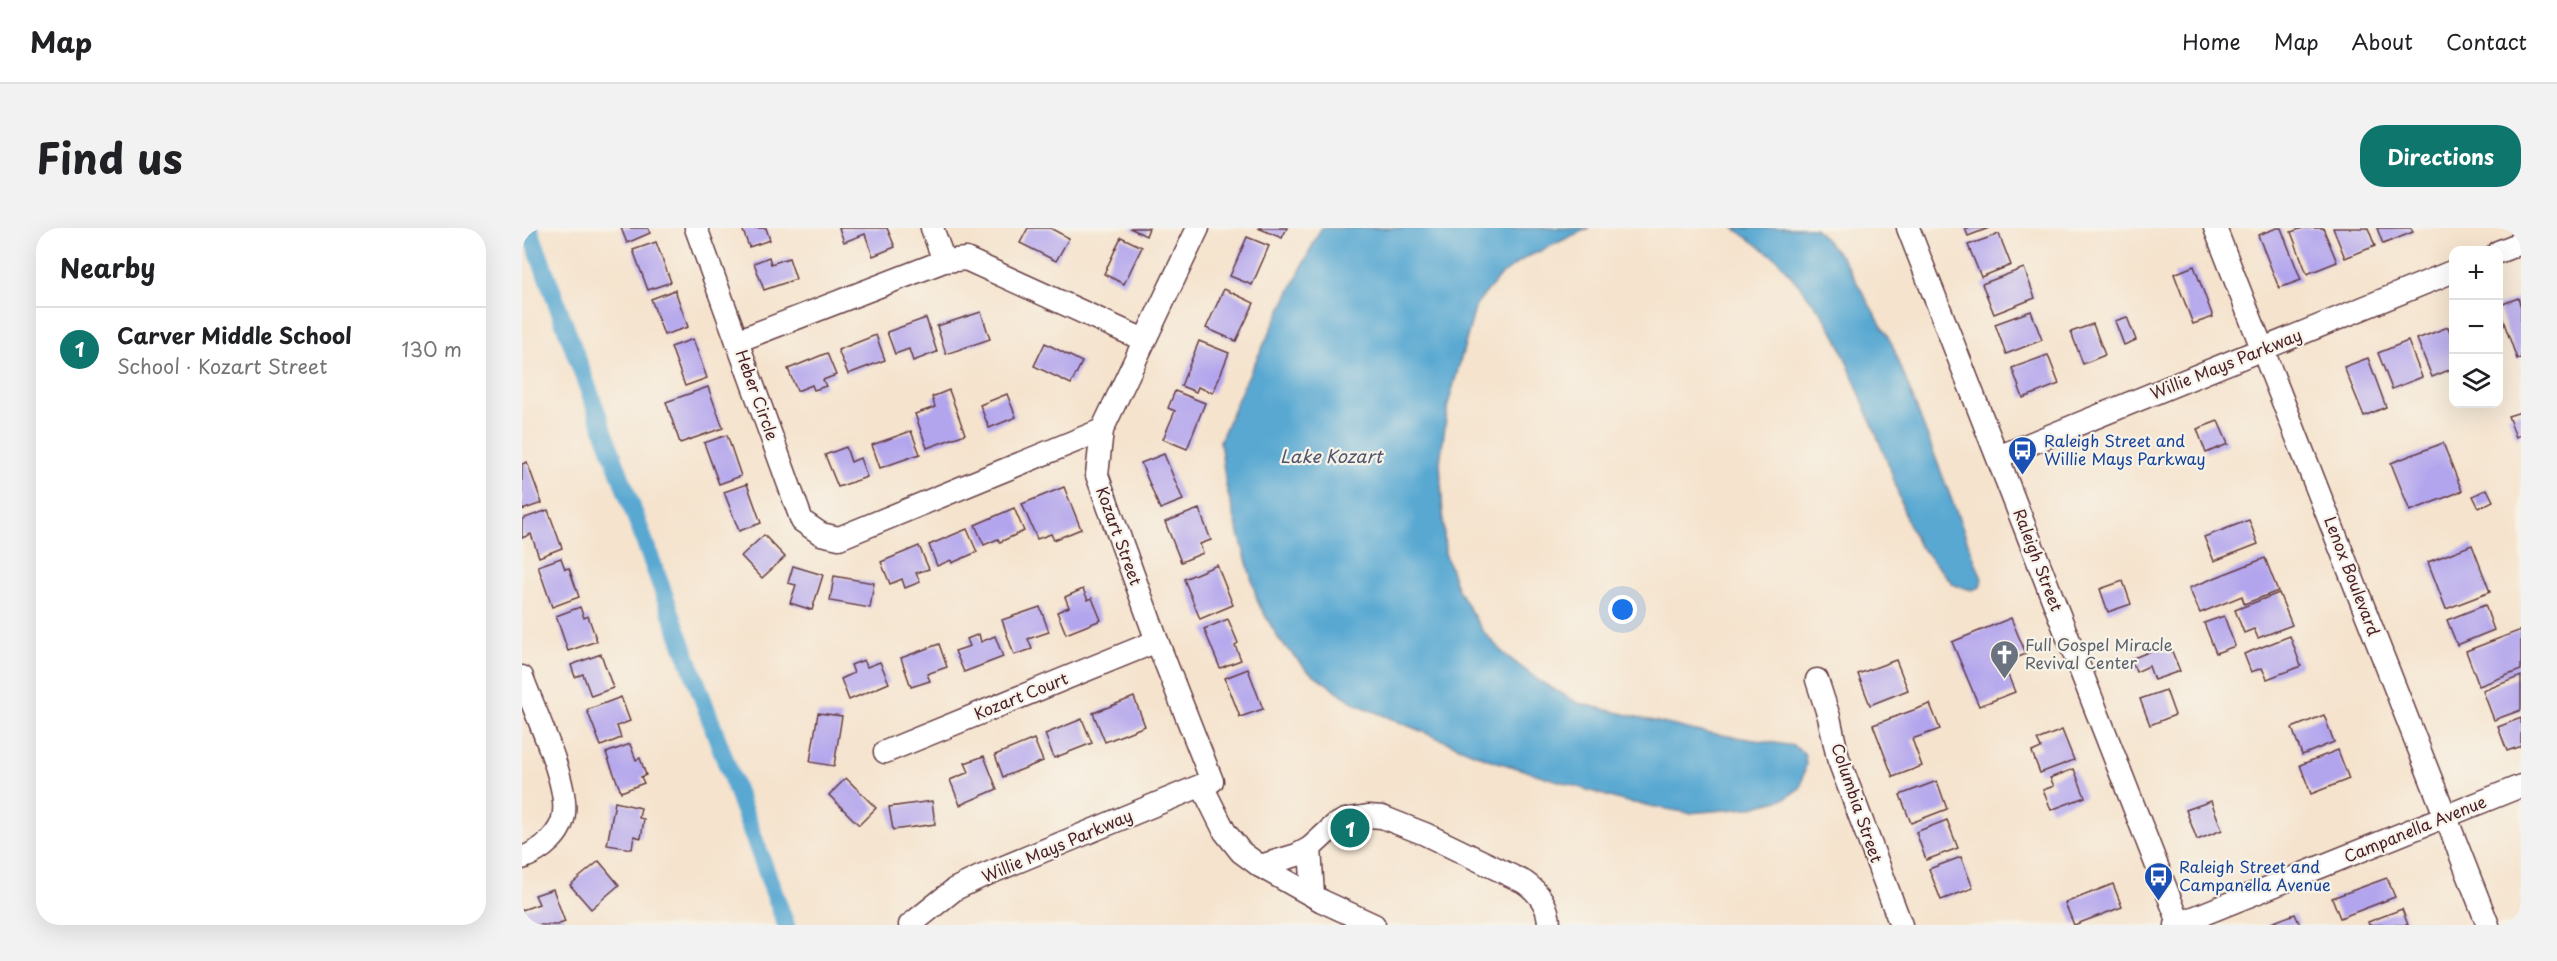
<!DOCTYPE html>
<meta charset="utf-8">
<style>
body{margin:0;font-family:"Playpen Sans",sans-serif;background:#f2f2f2;color:#202124}
.controls{position:absolute;right:18px;top:18px;display:grid;overflow:hidden;border-radius:12px;box-shadow:0 6px 24px #0002}
.controls button{width:54px;height:54px;display:grid;place-items:center;padding:0;border:0;border-bottom:2px solid #e0e0e0;background:#fff;color:#202124;font:30px sans-serif}
.you{position:absolute;left:1101px;top:382px;width:21px;height:21px;margin:-15px;border:4px solid #fff;border-radius:50%;background:#1a73e8;box-shadow:0 0 0 9px #1a73e833}
.badge{display:grid;place-items:center;width:39px;height:39px;border-radius:50%;background:#0f766e;color:#fff;font-size:20px;font-weight:700}
.pin{position:absolute;translate:-50% -50%;border:3px solid #fff;box-shadow:0 2px 6px #0006}
.list{margin:0;padding:0;list-style:none}
h2{display:flex;justify-content:space-between;align-items:center;height:78px;margin:0;padding:0 24px;font-size:26px}
h2 small{font-size:20px;font-weight:400;color:#757577}
.list li{display:grid;grid-template-columns:39px 1fr auto;gap:18px;align-items:center;box-sizing:border-box;height:84px;padding:0 24px;border-top:2px solid #e0e0e0}
.list b{display:block;font-size:22px;white-space:nowrap}
.list p{margin:0;font-size:20px;white-space:nowrap;color:#757577}
.list em{font-size:20px;font-style:normal;color:#757577}
.icon{flex:none;width:33px;height:33px;fill:none;stroke:currentColor;stroke-width:2;stroke-linecap:round;stroke-linejoin:round}
.map{position:relative;flex:none;width:1999px;height:697px;overflow:hidden;border-radius:24px}
header{display:flex;align-items:center;gap:36px;box-sizing:border-box;height:84px;padding:0 30px;background:#fff;border-bottom:2px solid #e0e0e0}
header strong{font-size:28px}
nav{display:flex;gap:33px;margin-inline-start:auto;font-size:21px}
.intro{display:flex;align-items:center;justify-content:space-between;box-sizing:border-box;height:144px;padding:0 36px}
h1{margin:0;font-size:42px}
.button{padding:15px 27px;border-radius:24px;background:#0f766e;color:#fff;font-size:21px;font-weight:700}
main{display:flex;gap:36px;padding:0 36px}
aside{flex:1;background:#fff;border-radius:24px;box-shadow:0 6px 24px #0002}
.map>svg:first-child{display:block}
.water{fill:#58a8d2;stroke:#51647e;stroke-width:1.5}
.lines{fill:none;stroke-linecap:round;stroke-linejoin:round}
.canal{stroke:#58a8d2;stroke-width:18}
.building{fill:#b3a5ed}
.minor-casing{stroke:#643c43;stroke-width:25}
.minor{stroke:#fff;stroke-width:22}
.labels{text-anchor:middle;stroke-width:4.5;stroke-linejoin:round;paint-order:stroke}
.street-label{font-size:16px;fill:#4a1f2b;stroke:#f7f3e8}
.transit-label{font-size:16px;fill:#164399;stroke:#f7f3e8;text-anchor:start}
.worship-label{font-size:16px;fill:#5b616d;stroke:#f7f3e8;text-anchor:start}
.water-label{font-size:18px;font-style:italic;fill:#50566e;stroke:#f7f3e8}
</style>
<header>
<strong>Map</strong>
<nav><a>Home</a><a>Map</a><a>About</a><a>Contact</a></nav>
</header>
<div class="intro"><h1>Find us</h1><a class="button">Directions</a></div>
<main>
<aside>
<h2>Nearby<small></small></h2>
<ul class="list">
<li><span class="badge">1</span><div><b>Carver Middle School</b><p>School · Kozart Street</p></div><em>130 m</em></li>
</ul>
</aside>
<div class="map">
<svg width="1999" height="697" viewBox="0 0 1999 697">
<rect width="100%" height="100%" fill="#f7f3e8"/>
<filter id="ink" filterUnits="userSpaceOnUse"><feTurbulence type="fractalNoise" baseFrequency=".0167" numOctaves="2"/><feDisplacementMap in="SourceGraphic" scale="12" xChannelSelector="R" yChannelSelector="G"/><feConvolveMatrix kernelMatrix="1 2 1 2 8 2 1 2 1" color-interpolation-filters="sRGB"/></filter>
<filter id="wash" filterUnits="userSpaceOnUse"><feTurbulence type="fractalNoise" baseFrequency=".008" numOctaves="4" result="noise"/><feDisplacementMap in="SourceGraphic" scale="24" xChannelSelector="R" yChannelSelector="G"/><feGaussianBlur stdDeviation="1.35" result="paint"/><feColorMatrix in="noise" values="0 0 0 0 0 0 0 0 0 0 0 0 0 0 0 0 0 1.4 0 .05"/><feComposite in="paint" operator="in"/></filter>
<g filter="url(#wash)">
<rect width="100%" height="100%" fill="#f5e3cd"/>
<!-- water -->
<g class="water">
<path d="M 799,0 L 1067,0 L 1003,30 L 978,48 L 954,77 L 926,177 L 918,234 L 923,325 L 936,362 L 960,402 L 981,425 L 1019,454 L 1056,475 L 1174,503 L 1272,518 L 1282,525 L 1284,536 L 1279,559 L 1264,570 L 1226,580 L 1167,585 L 1101,573 L 966,531 L 834,476 L 785,442 L 758,413 L 736,375 L 704,258 L 698,213 L 721,159 Z"/>
<path d="M 1212,0 L 1293,0 L 1322,32 L 1370,116 L 1460,351 L 1458,359 L 1450,362 L 1432,357 L 1396,316 L 1385,293 L 1368,240 L 1315,110 L 1300,85 L 1255,31 Z"/>
</g>
<g class="lines">
<!-- canal -->
<path class="canal" d="M 7,0 L 264,697"/>
</g>
<g id="blocks">
<!-- building -->
<g class="building">
<path d="M 99,0 L 126,0 L 128,5 L 105,15 Z"/>
<path d="M 220,0 L 244,0 L 248,12 L 227,19 Z"/>
<path d="M 317,0 L 365,0 L 373,19 L 351,28 L 343,6 L 322,14 Z"/>
<path d="M 506,0 L 528,0 L 547,10 L 534,33 L 498,15 Z"/>
<path d="M 608,0 L 627,0 L 624,8 Z"/>
<path d="M 736,0 L 765,0 L 760,10 Z"/>
<path d="M 1443,0 L 1467,0 L 1446,8 Z"/>
<path d="M 1755,0 L 1759,0 L 1779,52 L 1757,60 L 1736,7 Z"/>
<path d="M 1781,0 L 1801,0 L 1815,34 L 1785,46 L 1769,4 Z"/>
<path d="M 1811,0 L 1846,0 L 1853,18 L 1823,30 Z"/>
<path d="M 1855,0 L 1889,0 L 1891,4 L 1861,16 Z"/>
<path d="M 1477,6 L 1489,37 L 1459,49 L 1446,17 Z"/>
<path d="M 599,9 L 620,19 L 602,56 L 582,46 Z"/>
<path d="M 725,9 L 747,18 L 730,57 L 708,48 Z"/>
<path d="M 134,14 L 149,54 L 126,62 L 111,22 Z"/>
<path d="M 247,29 L 249,36 L 267,30 L 274,51 L 242,62 L 232,35 Z"/>
<path d="M 1672,38 L 1691,89 L 1671,96 L 1652,46 Z"/>
<path d="M 1502,40 L 1513,70 L 1472,86 L 1460,56 Z"/>
<path d="M 702,61 L 732,75 L 714,113 L 684,100 Z"/>
<path d="M 153,62 L 166,99 L 142,107 L 129,71 Z"/>
<path d="M 1996,70 L 1999,79 L 1999,130 L 1995,131 L 1976,78 Z"/>
<path d="M 1509,83 L 1520,112 L 1484,126 L 1473,96 Z"/>
<path d="M 459,84 L 468,111 L 424,126 L 415,98 Z"/>
<path d="M 1605,89 L 1614,112 L 1602,117 L 1593,93 Z"/>
<path d="M 404,90 L 415,124 L 391,133 L 387,121 L 373,126 L 365,104 Z"/>
<path d="M 1571,96 L 1583,127 L 1561,136 L 1549,104 Z"/>
<path d="M 1926,99 L 1932,114 L 1932,140 L 1910,149 L 1895,111 Z"/>
<path d="M 354,107 L 363,132 L 326,146 L 316,122 Z"/>
<path d="M 171,111 L 185,150 L 163,158 L 149,119 Z"/>
<path d="M 677,113 L 707,125 L 691,165 L 676,159 L 674,164 L 659,158 Z"/>
<path d="M 1886,113 L 1900,149 L 1870,161 L 1856,125 Z"/>
<path d="M 523,115 L 560,134 L 549,156 L 512,138 Z"/>
<path d="M 305,125 L 314,147 L 301,152 L 304,158 L 292,162 L 290,157 L 275,163 L 266,141 Z"/>
<path d="M 1526,127 L 1537,156 L 1501,170 L 1490,140 Z"/>
<path d="M 1846,130 L 1864,179 L 1842,188 L 1822,139 Z"/>
<path d="M 186,159 L 201,200 L 158,215 L 144,174 Z"/>
<path d="M 427,162 L 443,206 L 405,220 L 393,186 L 413,179 L 410,169 Z"/>
<path d="M 653,163 L 683,175 L 665,221 L 641,211 L 653,183 L 646,180 Z"/>
<path d="M 485,166 L 494,189 L 467,200 L 458,177 Z"/>
<path d="M 1999,184 L 1999,207 L 1994,209 L 1986,188 Z"/>
<path d="M 1696,193 L 1706,216 L 1684,225 L 1675,201 Z"/>
<path d="M 389,203 L 398,226 L 358,240 L 350,217 Z"/>
<path d="M 205,207 L 219,248 L 197,256 L 182,215 Z"/>
<path d="M 1921,215 L 1940,263 L 1888,283 L 1869,235 Z"/>
<path d="M 324,219 L 329,234 L 338,230 L 345,249 L 316,259 L 303,227 Z"/>
<path d="M 642,226 L 661,272 L 638,281 L 619,235 Z"/>
<path d="M 5,234 L 20,275 L 0,282 L 0,236 Z"/>
<path d="M 225,256 L 239,295 L 217,303 L 202,264 Z"/>
<path d="M 542,259 L 559,301 L 532,312 L 529,306 L 515,311 L 500,276 Z"/>
<path d="M 1965,261 L 1971,273 L 1957,280 L 1951,268 Z"/>
<path d="M 492,280 L 502,303 L 478,314 L 476,311 L 462,317 L 453,297 Z"/>
<path d="M 677,281 L 689,312 L 678,316 L 681,325 L 659,334 L 643,294 Z"/>
<path d="M 26,282 L 40,320 L 17,329 L 9,306 L 0,310 L 0,291 Z"/>
<path d="M 1727,292 L 1736,316 L 1692,333 L 1682,309 Z"/>
<path d="M 445,301 L 455,324 L 430,335 L 429,332 L 415,338 L 407,317 Z"/>
<path d="M 242,307 L 263,329 L 240,350 L 219,328 Z"/>
<path d="M 1950,317 L 1968,364 L 1924,381 L 1906,334 Z"/>
<path d="M 397,318 L 407,341 L 394,345 L 398,354 L 383,360 L 380,351 L 368,356 L 359,334 Z"/>
<path d="M 39,330 L 43,341 L 47,340 L 57,369 L 30,379 L 16,338 Z"/>
<path d="M 1743,330 L 1756,363 L 1722,376 L 1720,368 L 1678,385 L 1667,360 Z"/>
<path d="M 695,337 L 711,377 L 678,391 L 662,351 Z"/>
<path d="M 271,338 L 301,347 L 290,382 L 268,375 L 274,357 L 266,355 Z"/>
<path d="M 312,348 L 352,355 L 348,380 L 308,373 Z"/>
<path d="M 1601,353 L 1609,376 L 1586,384 L 1578,361 Z"/>
<path d="M 561,361 L 566,372 L 570,370 L 579,392 L 544,406 L 535,384 L 547,379 L 543,369 Z"/>
<path d="M 1757,365 L 1770,397 L 1736,410 L 1732,401 L 1722,405 L 1713,382 Z"/>
<path d="M 1963,377 L 1972,402 L 1935,417 L 1925,392 Z"/>
<path d="M 58,379 L 62,390 L 66,388 L 75,413 L 46,423 L 34,388 Z"/>
<path d="M 518,379 L 527,404 L 506,411 L 510,421 L 492,427 L 480,392 Z"/>
<path d="M 1702,388 L 1713,418 L 1694,425 L 1682,395 Z"/>
<path d="M 1489,390 L 1504,426 L 1481,435 L 1493,464 L 1457,478 L 1430,414 Z"/>
<path d="M 706,391 L 716,415 L 713,417 L 719,432 L 698,440 L 682,401 Z"/>
<path d="M 1999,402 L 1999,442 L 1957,458 L 1944,423 Z"/>
<path d="M 457,406 L 459,414 L 473,408 L 481,429 L 442,444 L 433,423 L 448,418 L 445,411 Z"/>
<path d="M 1768,408 L 1779,438 L 1745,451 L 1740,440 L 1729,444 L 1722,426 Z"/>
<path d="M 417,416 L 425,439 L 405,446 L 408,453 L 389,459 L 379,430 Z"/>
<path d="M 1647,416 L 1658,443 L 1632,452 L 1627,438 L 1614,444 L 1609,431 Z"/>
<path d="M 79,426 L 91,460 L 69,468 L 61,446 L 53,449 L 49,437 Z"/>
<path d="M 342,432 L 345,439 L 358,434 L 367,455 L 327,472 L 319,451 L 332,445 L 329,437 Z"/>
<path d="M 1374,432 L 1386,462 L 1348,477 L 1336,446 Z"/>
<path d="M 726,441 L 741,481 L 718,489 L 703,450 Z"/>
<path d="M 1999,448 L 1999,482 L 1972,492 L 1961,463 Z"/>
<path d="M 1644,462 L 1653,487 L 1628,497 L 1618,471 Z"/>
<path d="M 99,469 L 108,493 L 95,498 L 99,510 L 79,518 L 65,482 Z"/>
<path d="M 612,469 L 623,498 L 583,514 L 571,485 Z"/>
<path d="M 1408,476 L 1418,501 L 1390,511 L 1400,538 L 1371,549 L 1351,497 Z"/>
<path d="M 296,485 L 320,488 L 312,538 L 288,534 Z"/>
<path d="M 1802,487 L 1812,514 L 1780,527 L 1770,500 Z"/>
<path d="M 1999,490 L 1999,518 L 1985,523 L 1976,499 Z"/>
<path d="M 560,491 L 570,515 L 532,530 L 523,506 Z"/>
<path d="M 1540,502 L 1552,532 L 1518,545 L 1510,524 L 1519,520 L 1515,512 Z"/>
<path d="M 512,511 L 521,533 L 481,549 L 473,527 Z"/>
<path d="M 108,516 L 114,532 L 118,530 L 124,547 L 119,549 L 122,555 L 99,564 L 84,525 Z"/>
<path d="M 1816,522 L 1827,551 L 1789,566 L 1778,537 Z"/>
<path d="M 462,528 L 475,561 L 438,577 L 428,552 L 447,544 L 443,535 Z"/>
<path d="M 1552,541 L 1563,569 L 1529,582 L 1521,562 L 1532,558 L 1528,550 Z"/>
<path d="M 324,550 L 354,580 L 337,597 L 307,567 Z"/>
<path d="M 1415,553 L 1425,581 L 1389,595 L 1378,567 Z"/>
<path d="M 410,573 L 413,596 L 371,602 L 367,579 Z"/>
<path d="M 1689,573 L 1700,602 L 1675,612 L 1664,582 Z"/>
<path d="M 93,574 L 119,580 L 117,590 L 122,591 L 119,610 L 112,608 L 110,621 L 85,617 Z"/>
<path d="M 1425,592 L 1436,620 L 1404,632 L 1394,604 Z"/>
<path d="M 1439,629 L 1451,660 L 1419,672 L 1407,641 Z"/>
<path d="M 77,633 L 97,657 L 69,681 L 48,657 Z"/>
<path d="M 1865,650 L 1873,669 L 1818,690 L 1810,670 Z"/>
<path d="M 1591,656 L 1600,679 L 1552,697 L 1543,675 Z"/>
<path d="M 31,661 L 43,694 L 35,697 L 0,697 L 0,682 L 17,676 L 13,667 Z"/>
<path d="M 1880,681 L 1886,697 L 1847,697 L 1846,694 Z"/>
<path d="M 1773,686 L 1778,697 L 1744,697 Z"/>
</g>
</g>
</g>
<g filter="url(#ink)">
<use href="#blocks" fill-opacity="0" stroke="#643c43" stroke-width="1.5"/>
<g class="lines">
<defs>
<g id="minor">
<path d="M 174,0 L 280,293 L 299,306 L 317,310 L 580,202"/>
<path d="M 410,0 L 422,33"/>
<path d="M 1386,0 L 1658,697"/>
<path d="M 1693,0 L 1966,697"/>
<path d="M 1976,24 L 1999,15"/>
<path d="M 215,113 L 422,33 L 444,31 L 622,112"/>
<path d="M 1476,229 L 1932,43"/>
<path d="M 0,449 C 12,482 46,553 42,585 C 40,607 19,623 0,630"/>
<path d="M 1295,452 L 1307,489 L 1316,530 L 1379,697"/>
<path d="M 363,524 L 635,413"/>
<path d="M 680,558 L 703,604 L 719,624 L 738,638 L 800,673 L 852,697"/>
<path d="M 788,620 L 791,667"/>
<path d="M 738,638 L 775,627 L 788,620 L 812,598 L 823,592 L 846,588 L 860,589 L 903,606 L 1002,654 C 1017,664 1027,679 1027,697"/>
<path d="M 388,697 L 433,661 L 458,649 L 690,553 L 635,413 L 575,247 L 580,202 L 676,0"/>
<path d="M 1654,697 L 1999,558"/>
</g>
</defs>
<!-- minor casing -->
<use href="#minor" class="minor-casing"/>
<!-- minor -->
<use href="#minor" class="minor"/>
</g>
</g>
<!-- icons -->
<defs>
<symbol id="bus-pin" viewBox="-11 -11 22 30"><path d="M0 17L-7.5 6A9.5 9.5 0 1 1 7.5 6Z" fill="#1a4fb4" stroke="#f7f3e8"/><path d="M-5-6H5V4H4V6H2V4H-2V6H-4V4H-5ZM-3.5-4V0h7V-4ZM-3.5 1.2v1.5H-2V1.2ZM2 1.2v1.5H3.5V1.2Z" fill="#fff"/></symbol>
<symbol id="church-pin" viewBox="-11 -11 22 30"><path d="M0 17L-7.5 6A9.5 9.5 0 1 1 7.5 6Z" fill="#6b7280" stroke="#f7f3e8"/><path d="M-1.2-6h2.4v3.5h3.3v2.4h-3.3V6h-2.4V-.1h-3.3v-2.4h3.3Z" fill="#fff"/></symbol>
</defs>
<g fill-rule="evenodd">
<use href="#bus-pin" x="1484" y="206" width="33" height="45"/>
<use href="#church-pin" x="1466" y="410" width="33" height="45"/>
<use href="#bus-pin" x="1620" y="632" width="33" height="45"/>
</g>
<g class="labels">
<!-- street labels -->
<g class="street-label">
<text transform="translate(1704 136) rotate(-22)" y="6">Willie Mays Parkway</text>
<text transform="translate(235 167) rotate(70)" y="6">Heber Circle</text>
<text transform="translate(597 308) rotate(70)" y="6">Kozart Street</text>
<text transform="translate(1516 332) rotate(69)" y="6">Raleigh Street</text>
<text transform="translate(1830 348) rotate(69)" y="6">Lenox Boulevard</text>
<text transform="translate(499 468) rotate(-22)" y="6">Kozart Court</text>
<text transform="translate(1335 575) rotate(71)" y="6">Columbia Street</text>
<text transform="translate(1893 601) rotate(-22)" y="6">Campanella Avenue</text>
<text transform="translate(535 618) rotate(-23)" y="6">Willie Mays Parkway</text>
</g>
<!-- transit labels -->
<g class="transit-label">
<text x="1522" y="219">Raleigh Street and<tspan x="1522" dy="18">Willie Mays Parkway</tspan></text>
<text x="1657" y="645">Raleigh Street and<tspan x="1657" dy="18">Campanella Avenue</tspan></text>
</g>
<!-- worship labels -->
<g class="worship-label">
<text x="1503" y="423">Full Gospel Miracle<tspan x="1503" dy="18">Revival Center</tspan></text>
</g>
<!-- water labels -->
<g class="water-label">
<text x="809" y="235">Lake Kozart</text>
</g>
</g>
</svg>
<div class="controls">
<button>+</button>
<button>−</button>
<button><svg class="icon" aria-label="layers" viewBox="0 0 24 24"><path d="M12 4l9 5-9 5-9-5zM3 14l9 5 9-5"/></svg></button>
</div>
<div class="you"></div>
<div class="pin badge" style="left:828px;top:600px">1</div>
</div>
</main>
